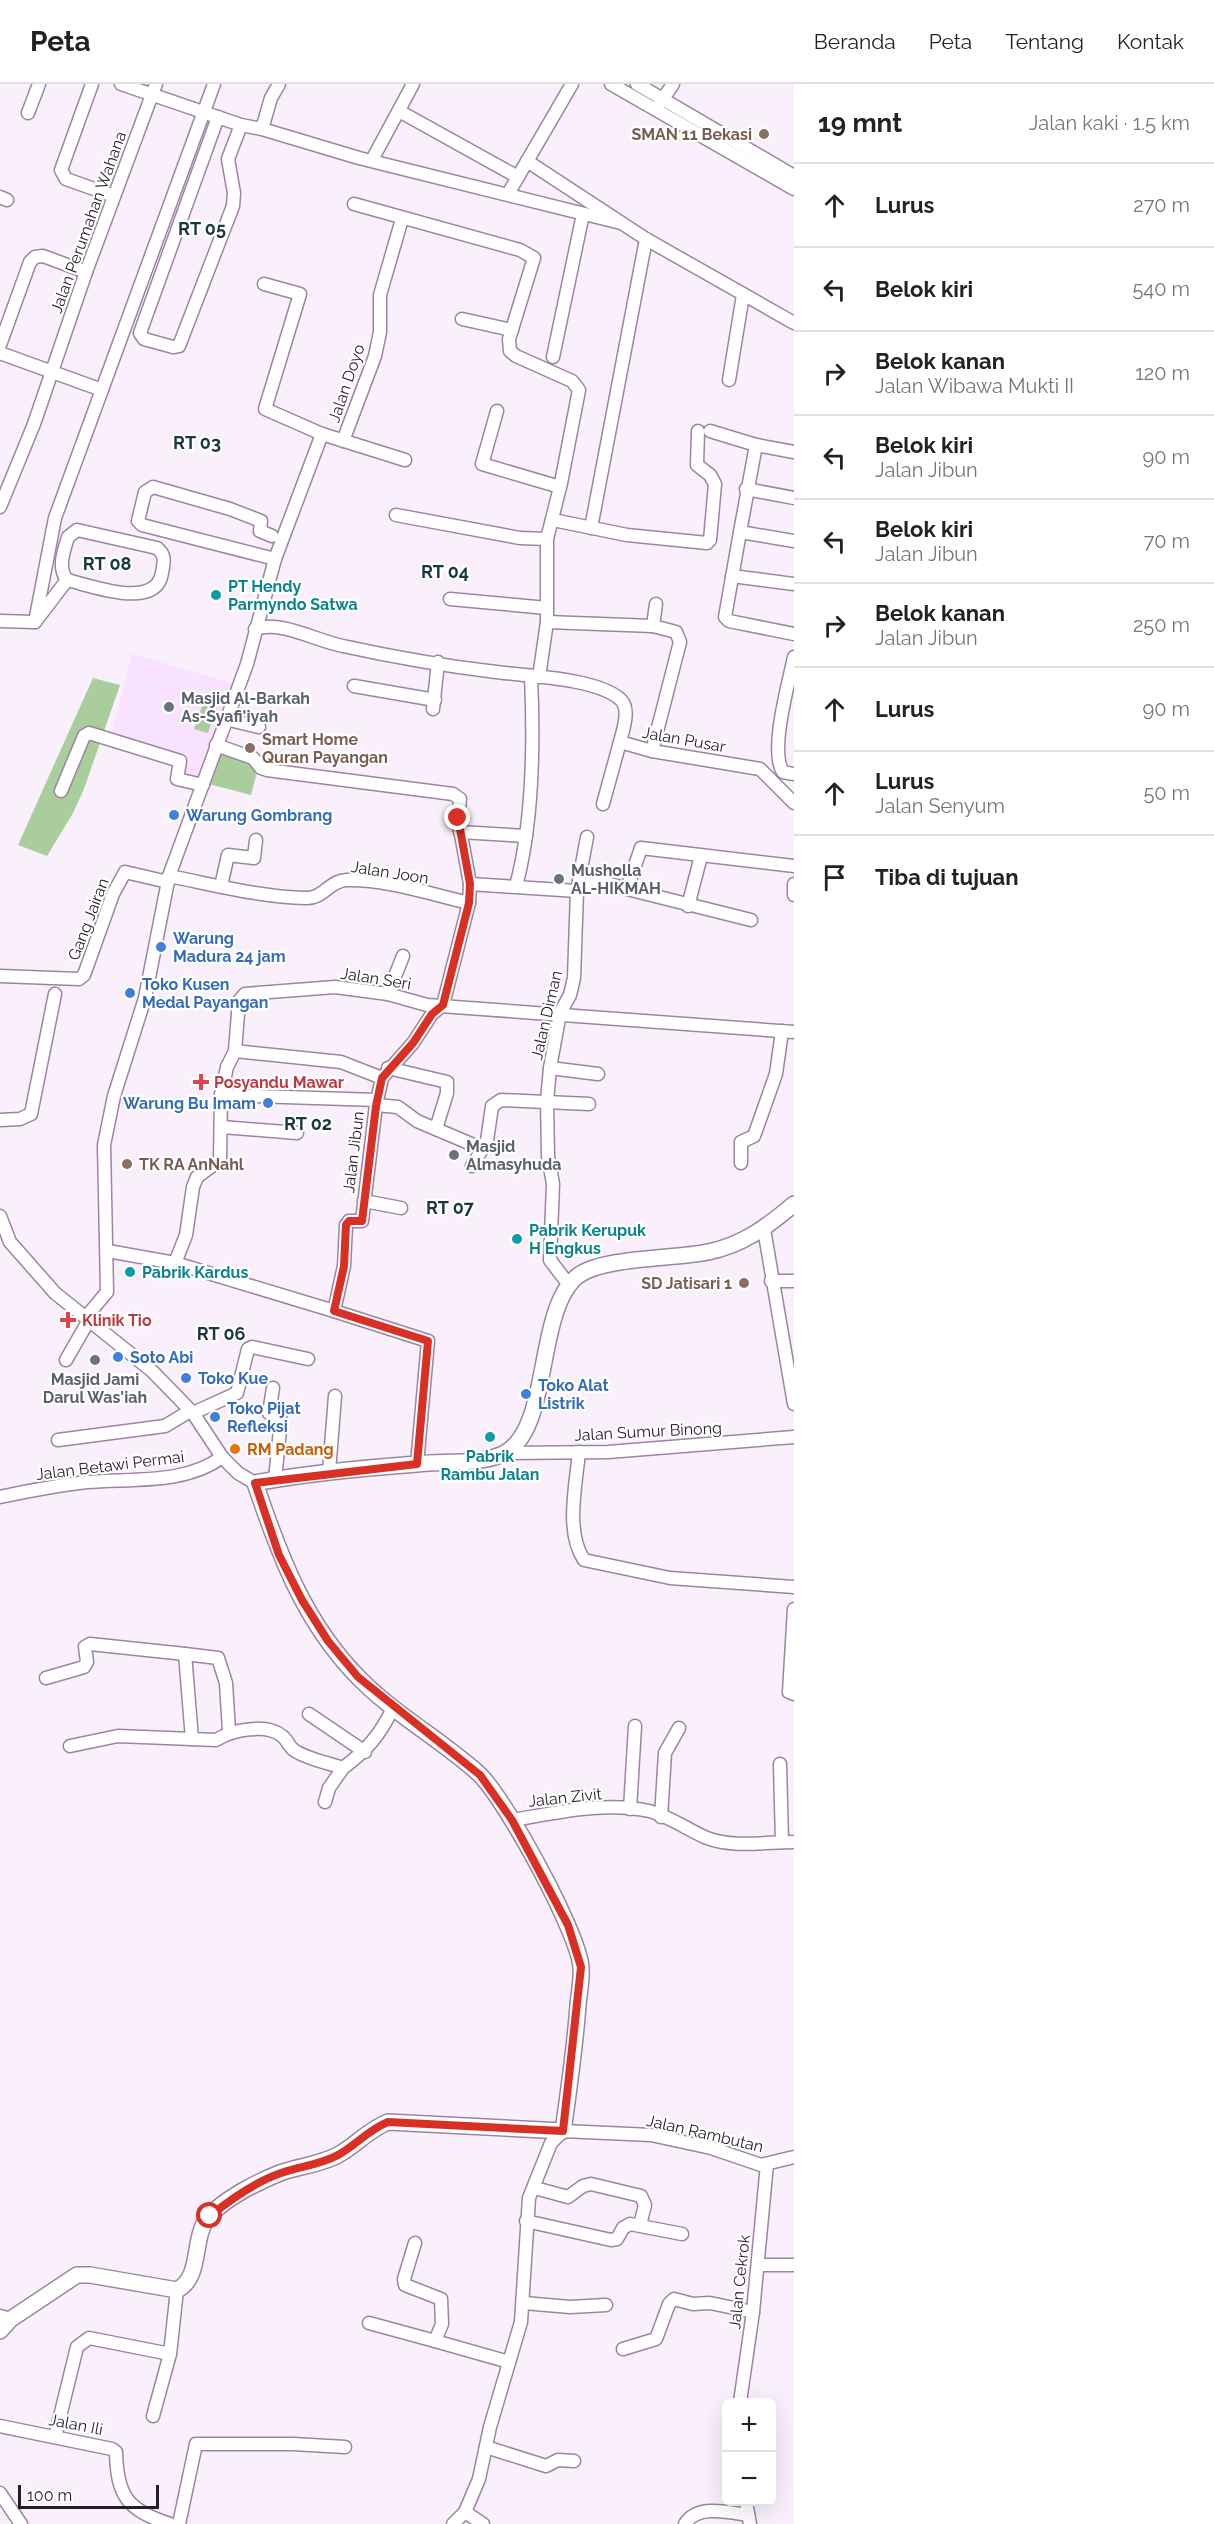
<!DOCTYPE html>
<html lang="id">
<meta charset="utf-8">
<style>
body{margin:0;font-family:Raleway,sans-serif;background:#f2f2f2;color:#222}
.controls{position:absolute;right:18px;bottom:18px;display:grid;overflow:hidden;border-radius:9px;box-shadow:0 6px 24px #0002}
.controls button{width:54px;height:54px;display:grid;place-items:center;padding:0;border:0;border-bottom:2px solid #e0e0e0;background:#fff;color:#222;font:30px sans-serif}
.scale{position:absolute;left:18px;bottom:15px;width:141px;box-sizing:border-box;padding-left:6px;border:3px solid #251c27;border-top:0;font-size:16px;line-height:21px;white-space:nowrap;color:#251c27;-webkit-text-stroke:4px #fff;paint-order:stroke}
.stop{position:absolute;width:18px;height:18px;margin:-14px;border:4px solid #d93025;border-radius:50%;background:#fff}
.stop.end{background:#d93025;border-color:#fff;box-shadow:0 2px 6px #0008}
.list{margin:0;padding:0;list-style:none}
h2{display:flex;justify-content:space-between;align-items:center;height:78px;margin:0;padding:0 24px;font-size:26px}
h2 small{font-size:20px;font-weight:400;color:#767676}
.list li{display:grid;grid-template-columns:39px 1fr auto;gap:18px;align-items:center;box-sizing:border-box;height:84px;padding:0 24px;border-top:2px solid #e0e0e0}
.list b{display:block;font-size:22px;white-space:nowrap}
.list p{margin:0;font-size:20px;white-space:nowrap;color:#767676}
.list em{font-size:20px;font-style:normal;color:#767676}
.icon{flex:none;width:33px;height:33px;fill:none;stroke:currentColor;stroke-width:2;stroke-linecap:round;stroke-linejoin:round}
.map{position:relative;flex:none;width:794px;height:2440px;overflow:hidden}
header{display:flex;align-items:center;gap:36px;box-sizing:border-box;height:84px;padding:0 30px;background:#fff;border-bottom:2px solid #e0e0e0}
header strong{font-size:28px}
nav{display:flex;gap:33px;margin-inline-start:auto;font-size:21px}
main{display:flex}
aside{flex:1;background:#fff}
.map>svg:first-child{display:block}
.built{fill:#f8e2ff}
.green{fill:#a9cd9d}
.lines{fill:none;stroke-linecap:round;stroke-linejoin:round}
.minor-casing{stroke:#9b86a1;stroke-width:15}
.major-casing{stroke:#9b86a1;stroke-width:18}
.minor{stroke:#fff;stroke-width:12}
.major{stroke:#fff;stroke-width:15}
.route{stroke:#d93025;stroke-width:8}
.education-dot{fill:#8d6e63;stroke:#fff;stroke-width:2}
.culture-dot{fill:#0f9aa8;stroke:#fff;stroke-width:2}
.worship-dot{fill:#6b7280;stroke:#fff;stroke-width:2}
.shop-dot{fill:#3f7fe0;stroke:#fff;stroke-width:2}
.health-dot{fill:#e0444e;stroke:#fff;stroke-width:2}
.food-dot{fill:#e8710a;stroke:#fff;stroke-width:2}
.labels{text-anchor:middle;stroke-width:4.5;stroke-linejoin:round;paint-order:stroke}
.education-label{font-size:16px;font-weight:bold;fill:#785e54;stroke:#fff;text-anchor:end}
.street-label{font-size:16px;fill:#251c27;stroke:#fff}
.culture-label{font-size:16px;font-weight:bold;fill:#0d838f;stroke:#fff;text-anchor:start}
.worship-label{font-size:16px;font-weight:bold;fill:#5b616d;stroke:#fff;text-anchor:start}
.shop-label{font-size:16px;font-weight:bold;fill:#366cbe;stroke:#fff;text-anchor:start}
.health-label{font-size:16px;font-weight:bold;fill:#be3a42;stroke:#fff;text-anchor:start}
.food-label{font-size:16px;font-weight:bold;fill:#c56008;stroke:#fff;text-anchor:start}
.neighbourhood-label{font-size:18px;font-weight:bold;fill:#193940;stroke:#fff}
</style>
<header>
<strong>Peta</strong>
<nav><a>Beranda</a><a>Peta</a><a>Tentang</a><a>Kontak</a></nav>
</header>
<main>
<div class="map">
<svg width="794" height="2440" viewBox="0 0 794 2440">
<rect width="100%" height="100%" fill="#f9f0fc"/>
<!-- built -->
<path class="built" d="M 132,570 L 235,600 L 201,698 L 179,692 L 183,677 L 110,656 Z"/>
<!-- green -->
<g class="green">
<path d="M 93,594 L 120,601 L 84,705 L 73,729 L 47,772 L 18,761 Z"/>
<path d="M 204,617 L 217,622 L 208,649 L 194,645 Z"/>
<path d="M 220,668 L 253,678 L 256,692 L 251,711 L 209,700 Z"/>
</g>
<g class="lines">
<defs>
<g id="minor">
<path d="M 92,0 L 61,86 L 66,95 L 114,112"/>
<path d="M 121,0 L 241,41 L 262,45"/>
<path d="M 279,0 L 271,14 L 262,45 L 359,74 L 621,139"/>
<path d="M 611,0 L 794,105"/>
<path d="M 637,0 L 794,92"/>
<path d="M 660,19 L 673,0"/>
<path d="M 399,27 L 518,93"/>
<path d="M 28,29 L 39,0"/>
<path d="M 218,33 L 140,249 L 144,255 L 173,263 L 179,262 L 233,122 L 234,109 L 228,75 L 241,41"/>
<path d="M 372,76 L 413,0"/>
<path d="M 527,77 L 646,155 L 794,239"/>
<path d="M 508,110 L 572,0"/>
<path d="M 0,113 L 7,116"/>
<path d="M 354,120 L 520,166 L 534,174 L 509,255 L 510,267 L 516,272 L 572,297 L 579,306 L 561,399 L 547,455 L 547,538 L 539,593"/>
<path d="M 264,200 L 300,210 L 265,325 L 322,350"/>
<path d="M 462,235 L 512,246"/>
<path d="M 0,261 L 30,178 L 35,173 L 43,172 L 86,188"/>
<path d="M 0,269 L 102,306"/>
<path d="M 553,273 L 583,130"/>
<path d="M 729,296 L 743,211"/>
<path d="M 497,327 L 482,380 L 560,403"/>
<path d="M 710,347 L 756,361"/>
<path d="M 343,357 L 375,272 L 380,248 L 380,211 L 402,135"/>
<path d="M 746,405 L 794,414"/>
<path d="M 0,423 L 34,340 L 86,188 L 156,0"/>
<path d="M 396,431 L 520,454 L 547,455"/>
<path d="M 553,436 L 627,451 L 707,459 L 710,456 L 715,400 L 710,391 L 697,381 L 698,347"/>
<path d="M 591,444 L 646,155"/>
<path d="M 77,446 L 157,464 C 166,471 164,478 162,489 C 156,527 90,501 67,496 C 57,483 64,467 68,453 Z"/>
<path d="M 740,448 L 756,361 L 794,368"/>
<path d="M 272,452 L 260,447 L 261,437 L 230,425 L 153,403 L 145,408 L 138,437 L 142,441 L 275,475"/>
<path d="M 794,457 L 740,448 L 725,533 L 729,537 L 794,550"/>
<path d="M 732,492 L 794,500"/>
<path d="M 450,515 L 547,524"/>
<path d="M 0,537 L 35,538 L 67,496"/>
<path d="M 35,538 L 55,434 L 214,0"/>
<path d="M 547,538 L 653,542"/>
<path d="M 255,545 C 282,536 316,557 343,562 C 393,573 445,582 496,588 C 527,592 596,594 620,615 C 631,624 623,646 620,658 L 652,667 L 760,685 L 794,719"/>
<path d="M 794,573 C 789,598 769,667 783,688 L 794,690"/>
<path d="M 354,602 L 435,616"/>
<path d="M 433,625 L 438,578"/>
<path d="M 225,635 L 259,643"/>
<path d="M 216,661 L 253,674 L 261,684 L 267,686 L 453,710 L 460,715 L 458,734 L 470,800"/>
<path d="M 652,667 L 680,558 L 676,548 L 653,542 L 656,520"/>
<path d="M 61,707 L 84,652 L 89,649 L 180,677 L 177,695 L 203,701"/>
<path d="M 603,720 L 620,658"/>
<path d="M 460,748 L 526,752"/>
<path d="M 169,792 C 215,801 260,813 306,814 C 323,815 329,797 346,796 C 387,795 430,810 469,819"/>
<path d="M 794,800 L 794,811"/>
<path d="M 221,802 L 228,771 L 254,774 L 256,756"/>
<path d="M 516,802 C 533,739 534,658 531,592"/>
<path d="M 627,805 L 751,836"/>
<path d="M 688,822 L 701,772"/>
<path d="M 0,892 L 79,895 L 84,891 L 113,810 L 125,788 L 168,798"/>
<path d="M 388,910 L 403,872"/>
<path d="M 235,967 L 341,978 L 382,994"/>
<path d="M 388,984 L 447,998 L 447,1009 L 436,1045"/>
<path d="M 550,984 L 598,990"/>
<path d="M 221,1011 L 377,1016"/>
<path d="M 376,1021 L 398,1023 L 417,1037 L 483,1065"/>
<path d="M 0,1036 L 20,1035 L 31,1030 L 55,910"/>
<path d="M 222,1043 L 297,1049"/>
<path d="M 741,1079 L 741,1058 L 754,1052 L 776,990 L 782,947"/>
<path d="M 472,1082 L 487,1057 L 492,1022 L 501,1016 L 589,1020"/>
<path d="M 364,1117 L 401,1124"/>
<path d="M 0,1132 L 10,1158 L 55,1209 L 152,1287 L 193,1329 L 222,1373 L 238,1389 L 255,1399"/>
<path d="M 764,1145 L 794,1320"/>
<path d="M 108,1167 L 175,1179 L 334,1227"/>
<path d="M 175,1179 L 186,1151 L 193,1103 L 197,1093 L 220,1076 L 221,1011 L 227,983 L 235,967 L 239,917 L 245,910 L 335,903 L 388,910 L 427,921 L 794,948"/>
<path d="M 771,1197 L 794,1197"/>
<path d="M 569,1201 L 550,1176 L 553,1100 L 548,1072 L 547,1017 L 550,984 L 560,929 L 570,911 L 574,894 L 577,807 L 587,753"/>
<path d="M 86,1233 L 107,1208 L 104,1061 L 114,1012 L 145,914 L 169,792 L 247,580 L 275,475 L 322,350 L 405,376"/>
<path d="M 66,1276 L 89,1236"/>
<path d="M 273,1304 L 269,1329 L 281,1336 L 275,1395"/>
<path d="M 193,1329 L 237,1309 L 248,1265 L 252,1263 L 308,1275"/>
<path d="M 58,1356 L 165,1342 L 190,1327"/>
<path d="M 579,1368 C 576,1401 565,1448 584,1476 L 670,1494 L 794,1503"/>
<path d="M 504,1369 L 608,1368 L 794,1353"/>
<path d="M 417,1380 L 428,1257 L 334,1227 L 344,1182 L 346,1141 L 349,1137 L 362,1137 L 376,1021 L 382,994 L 413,959 L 432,930 L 443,921 L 469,819 L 470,800 L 577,807 C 592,792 609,800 627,805 L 641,764 L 794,782"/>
<path d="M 329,1388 L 335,1312"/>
<path d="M 0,1413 C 28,1407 58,1401 87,1398 C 131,1394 185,1401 222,1373"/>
<path d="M 794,1525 L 789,1608 L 794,1610"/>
<path d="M 46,1594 L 84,1583 L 87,1578 L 85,1563 L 90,1560 L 185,1570"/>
<path d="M 309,1630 L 365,1668"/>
<path d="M 192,1655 L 185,1570 L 218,1574 L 226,1599 L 229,1647"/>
<path d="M 70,1662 L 118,1652 L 216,1656 C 232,1646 266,1639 282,1652 C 287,1655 289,1663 294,1666 C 306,1675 329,1679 343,1684 C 367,1666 380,1651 393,1624"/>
<path d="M 780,1680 L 782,1758"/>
<path d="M 325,1718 L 329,1704 L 343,1684"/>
<path d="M 630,1725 L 635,1642"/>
<path d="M 661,1733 L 665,1669 L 679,1644"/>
<path d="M 512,1736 C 556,1729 605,1717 649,1727 C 669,1732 688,1746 707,1754 C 733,1764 767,1758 794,1758"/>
<path d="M 535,2104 L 568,2113 L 583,2102 L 591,2100 L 641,2112 L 645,2121 L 640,2141"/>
<path d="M 526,2137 L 611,2156 L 617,2155 L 623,2144 L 630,2140 L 682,2150"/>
<path d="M 415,2159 L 404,2195 L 405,2201 L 441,2215 L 442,2240 L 435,2257 L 509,2278"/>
<path d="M 759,2181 L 794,2181"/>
<path d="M 524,2219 L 570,2223 L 606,2221"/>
<path d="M 0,2232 L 11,2235"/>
<path d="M 369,2239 L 435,2257"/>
<path d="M 623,2265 L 656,2255 L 669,2220 L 674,2215 L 693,2220 L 710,2219 L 753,2228"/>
<path d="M 740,2318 L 753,2228 L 767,2080"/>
<path d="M 153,2332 L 170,2270 L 177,2206"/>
<path d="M 0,2342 L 112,2365 L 116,2368 C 117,2412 127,2426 170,2440"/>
<path d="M 55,2353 L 77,2263 L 89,2254 L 170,2270"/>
<path d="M 486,2363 L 546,2382 L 558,2376 L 574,2377"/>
<path d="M 0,2409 L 21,2440"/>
<path d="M 746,2418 L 750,2440"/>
<path d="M 465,2428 L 483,2440"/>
<path d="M 179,2440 L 196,2360 L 293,2360 L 345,2363"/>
<path d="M 453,2440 L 465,2428 L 479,2395 L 490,2343 L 521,2238 L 529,2114 L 551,2059 L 563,2047 L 651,2051 L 711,2064 L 761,2081 L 794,2073"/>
<path d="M 685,2440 C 697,2420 728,2428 748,2431"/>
</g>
<path id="major" d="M 0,2247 L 11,2235 L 77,2191 L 90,2191 L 177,2206 C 203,2193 191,2153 209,2132 C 226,2114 257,2098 280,2089 C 299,2082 319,2081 338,2071 C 356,2061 368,2046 388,2038 L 563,2047 C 569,2005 575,1963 578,1921 C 579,1909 582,1896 581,1884 C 580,1851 504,1712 478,1689 C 440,1655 394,1630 358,1593 C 304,1538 279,1470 255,1399 C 308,1389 363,1384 417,1380 C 444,1377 478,1381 503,1370 C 553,1346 534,1224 579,1191 C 605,1173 675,1175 708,1168 C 743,1161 768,1142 794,1120"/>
</defs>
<!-- minor casing -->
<use href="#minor" class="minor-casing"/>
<!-- major casing -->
<use href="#major" class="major-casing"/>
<!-- minor -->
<use href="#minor" class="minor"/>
<!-- major -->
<use href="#major" class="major"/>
</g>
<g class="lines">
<!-- route -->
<path class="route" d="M 210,2132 C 231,2115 255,2098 281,2089 C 300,2082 320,2081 338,2071 C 356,2061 368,2046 388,2038 L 563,2047 L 581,1883 L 568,1841 L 512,1736 L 480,1691 L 358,1593 L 328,1557 L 302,1516 L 279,1471 L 255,1399 L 417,1380 L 428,1257 L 334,1227 L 344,1182 L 346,1141 L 349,1137 L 362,1137 L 376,1022 L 382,994 L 413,959 L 432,930 L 443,921 L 469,819 L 470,800 L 458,734"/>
</g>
<!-- markers -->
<g class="education-dot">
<circle cx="764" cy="50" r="6"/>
<circle cx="250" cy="664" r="6"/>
<circle cx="127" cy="1080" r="6"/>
<circle cx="744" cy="1199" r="6"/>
</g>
<g class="culture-dot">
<circle cx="216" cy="511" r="6"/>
<circle cx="517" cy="1155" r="6"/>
<circle cx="130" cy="1188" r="6"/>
<circle cx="490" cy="1353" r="6"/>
</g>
<g class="worship-dot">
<circle cx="169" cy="623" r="6"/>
<circle cx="559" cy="795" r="6"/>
<circle cx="454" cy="1071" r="6"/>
<circle cx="95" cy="1276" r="6"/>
</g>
<g class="shop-dot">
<circle cx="174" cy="731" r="6"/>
<circle cx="161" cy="863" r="6"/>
<circle cx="130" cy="909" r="6"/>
<circle cx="268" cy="1019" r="6"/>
<circle cx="118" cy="1273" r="6"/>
<circle cx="186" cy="1294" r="6"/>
<circle cx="526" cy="1310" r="6"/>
<circle cx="215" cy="1333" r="6"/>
</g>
<g class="health-dot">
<path d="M198 989h6v6h6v6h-6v6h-6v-6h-6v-6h6z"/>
<path d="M65 1227h6v6h6v6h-6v6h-6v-6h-6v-6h6z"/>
</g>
<circle class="food-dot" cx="235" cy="1365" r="6"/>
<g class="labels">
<!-- education labels -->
<g class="education-label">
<text x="752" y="56">SMAN 11 Bekasi</text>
<text x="262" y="661" text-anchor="start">Smart Home<tspan x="262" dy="18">Quran Payangan</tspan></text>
<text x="139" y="1086" text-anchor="start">TK RA AnNahl</text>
<text x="732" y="1205">SD Jatisari 1</text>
</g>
<!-- street labels -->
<g class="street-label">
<text transform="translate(88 138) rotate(-70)" y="6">Jalan Perumahan Wahana</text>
<text transform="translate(346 299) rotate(-71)" y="6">Jalan Doyo</text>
<text transform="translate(684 655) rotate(10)" y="6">Jalan Pusar</text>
<text transform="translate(390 788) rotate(9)" y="6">Jalan Joon</text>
<text transform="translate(88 835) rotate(-69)" y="6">Gang Jairan</text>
<text transform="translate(376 894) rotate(9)" y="6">Jalan Seri</text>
<text transform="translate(546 931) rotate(-77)" y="6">Jalan Diman</text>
<text transform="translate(353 1068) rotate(-83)" y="6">Jalan Jibun</text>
<text transform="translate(648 1347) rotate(-3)" y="6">Jalan Sumur Binong</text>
<text transform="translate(110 1381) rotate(-7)" y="6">Jalan Betawi Permai</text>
<text transform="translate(565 1713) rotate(-6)" y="6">Jalan Zivit</text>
<text transform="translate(705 2049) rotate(13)" y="6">Jalan Rambutan</text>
<text transform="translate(739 2198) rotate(-84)" y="6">Jalan Cekrok</text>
<text transform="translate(76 2340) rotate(11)" y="6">Jalan Ili</text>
</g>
<!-- culture labels -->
<g class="culture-label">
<text x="228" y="508">PT Hendy<tspan x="228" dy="18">Parmyndo Satwa</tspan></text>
<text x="529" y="1152">Pabrik Kerupuk<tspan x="529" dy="18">H Engkus</tspan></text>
<text x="142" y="1194">Pabrik Kardus</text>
<text x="490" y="1378" text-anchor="middle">Pabrik<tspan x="490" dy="18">Rambu Jalan</tspan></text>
</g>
<!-- worship labels -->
<g class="worship-label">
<text x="181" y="620">Masjid Al-Barkah<tspan x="181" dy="18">As-Syafi'iyah</tspan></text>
<text x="571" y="792">Musholla<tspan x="571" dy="18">AL-HIKMAH</tspan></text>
<text x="466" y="1068">Masjid<tspan x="466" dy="18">Almasyhuda</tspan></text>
<text x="95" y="1301" text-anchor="middle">Masjid Jami<tspan x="95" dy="18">Darul Was'iah</tspan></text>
</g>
<!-- shop labels -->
<g class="shop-label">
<text x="186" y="737">Warung Gombrang</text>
<text x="173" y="860">Warung<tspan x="173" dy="18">Madura 24 jam</tspan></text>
<text x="142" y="906">Toko Kusen<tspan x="142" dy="18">Medal Payangan</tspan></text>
<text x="256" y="1025" text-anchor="end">Warung Bu Imam</text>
<text x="130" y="1279">Soto Abi</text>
<text x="198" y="1300">Toko Kue</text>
<text x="538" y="1307">Toko Alat<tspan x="538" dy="18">Listrik</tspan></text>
<text x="227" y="1330">Toko Pijat<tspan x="227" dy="18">Refleksi</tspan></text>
</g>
<!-- health labels -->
<g class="health-label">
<text x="214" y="1004">Posyandu Mawar</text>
<text x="82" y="1242">Klinik Tio</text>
</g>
<!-- food labels -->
<g class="food-label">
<text x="247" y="1371">RM Padang</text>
</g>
<!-- neighbourhood labels -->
<g class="neighbourhood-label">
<text x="202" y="151">RT 05</text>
<text x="197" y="365">RT 03</text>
<text x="107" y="486">RT 08</text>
<text x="445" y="494">RT 04</text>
<text x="308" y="1046">RT 02</text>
<text x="450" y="1130">RT 07</text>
<text x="221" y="1256">RT 06</text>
</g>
</g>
</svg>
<div class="controls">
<button>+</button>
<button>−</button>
</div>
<div class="scale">100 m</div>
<div class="stop" style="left:210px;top:2132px"></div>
<div class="stop end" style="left:458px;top:734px"></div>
</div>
<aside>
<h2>19 mnt<small>Jalan kaki · 1.5 km</small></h2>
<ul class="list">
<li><svg class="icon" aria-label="ahead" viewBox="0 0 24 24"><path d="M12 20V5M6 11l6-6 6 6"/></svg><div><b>Lurus</b></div><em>270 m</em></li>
<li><svg class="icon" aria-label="left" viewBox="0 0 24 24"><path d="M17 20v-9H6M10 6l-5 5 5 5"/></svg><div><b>Belok kiri</b></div><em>540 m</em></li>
<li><svg class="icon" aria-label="right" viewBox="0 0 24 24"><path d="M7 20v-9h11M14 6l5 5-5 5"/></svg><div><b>Belok kanan</b><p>Jalan Wibawa Mukti II</p></div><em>120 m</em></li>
<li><svg class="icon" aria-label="left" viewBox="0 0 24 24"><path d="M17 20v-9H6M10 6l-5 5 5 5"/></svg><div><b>Belok kiri</b><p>Jalan Jibun</p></div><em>90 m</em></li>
<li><svg class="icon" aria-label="left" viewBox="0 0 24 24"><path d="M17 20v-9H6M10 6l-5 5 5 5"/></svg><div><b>Belok kiri</b><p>Jalan Jibun</p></div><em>70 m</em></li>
<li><svg class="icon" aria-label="right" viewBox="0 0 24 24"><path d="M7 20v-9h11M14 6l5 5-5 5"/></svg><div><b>Belok kanan</b><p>Jalan Jibun</p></div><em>250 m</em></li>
<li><svg class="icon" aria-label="ahead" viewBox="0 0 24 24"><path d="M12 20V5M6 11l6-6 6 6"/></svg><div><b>Lurus</b></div><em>90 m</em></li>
<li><svg class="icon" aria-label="ahead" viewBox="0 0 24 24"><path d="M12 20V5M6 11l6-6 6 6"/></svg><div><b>Lurus</b><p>Jalan Senyum</p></div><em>50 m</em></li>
<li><svg class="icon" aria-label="arrive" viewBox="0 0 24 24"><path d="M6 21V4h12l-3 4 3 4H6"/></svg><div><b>Tiba di tujuan</b></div></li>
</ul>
</aside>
</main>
